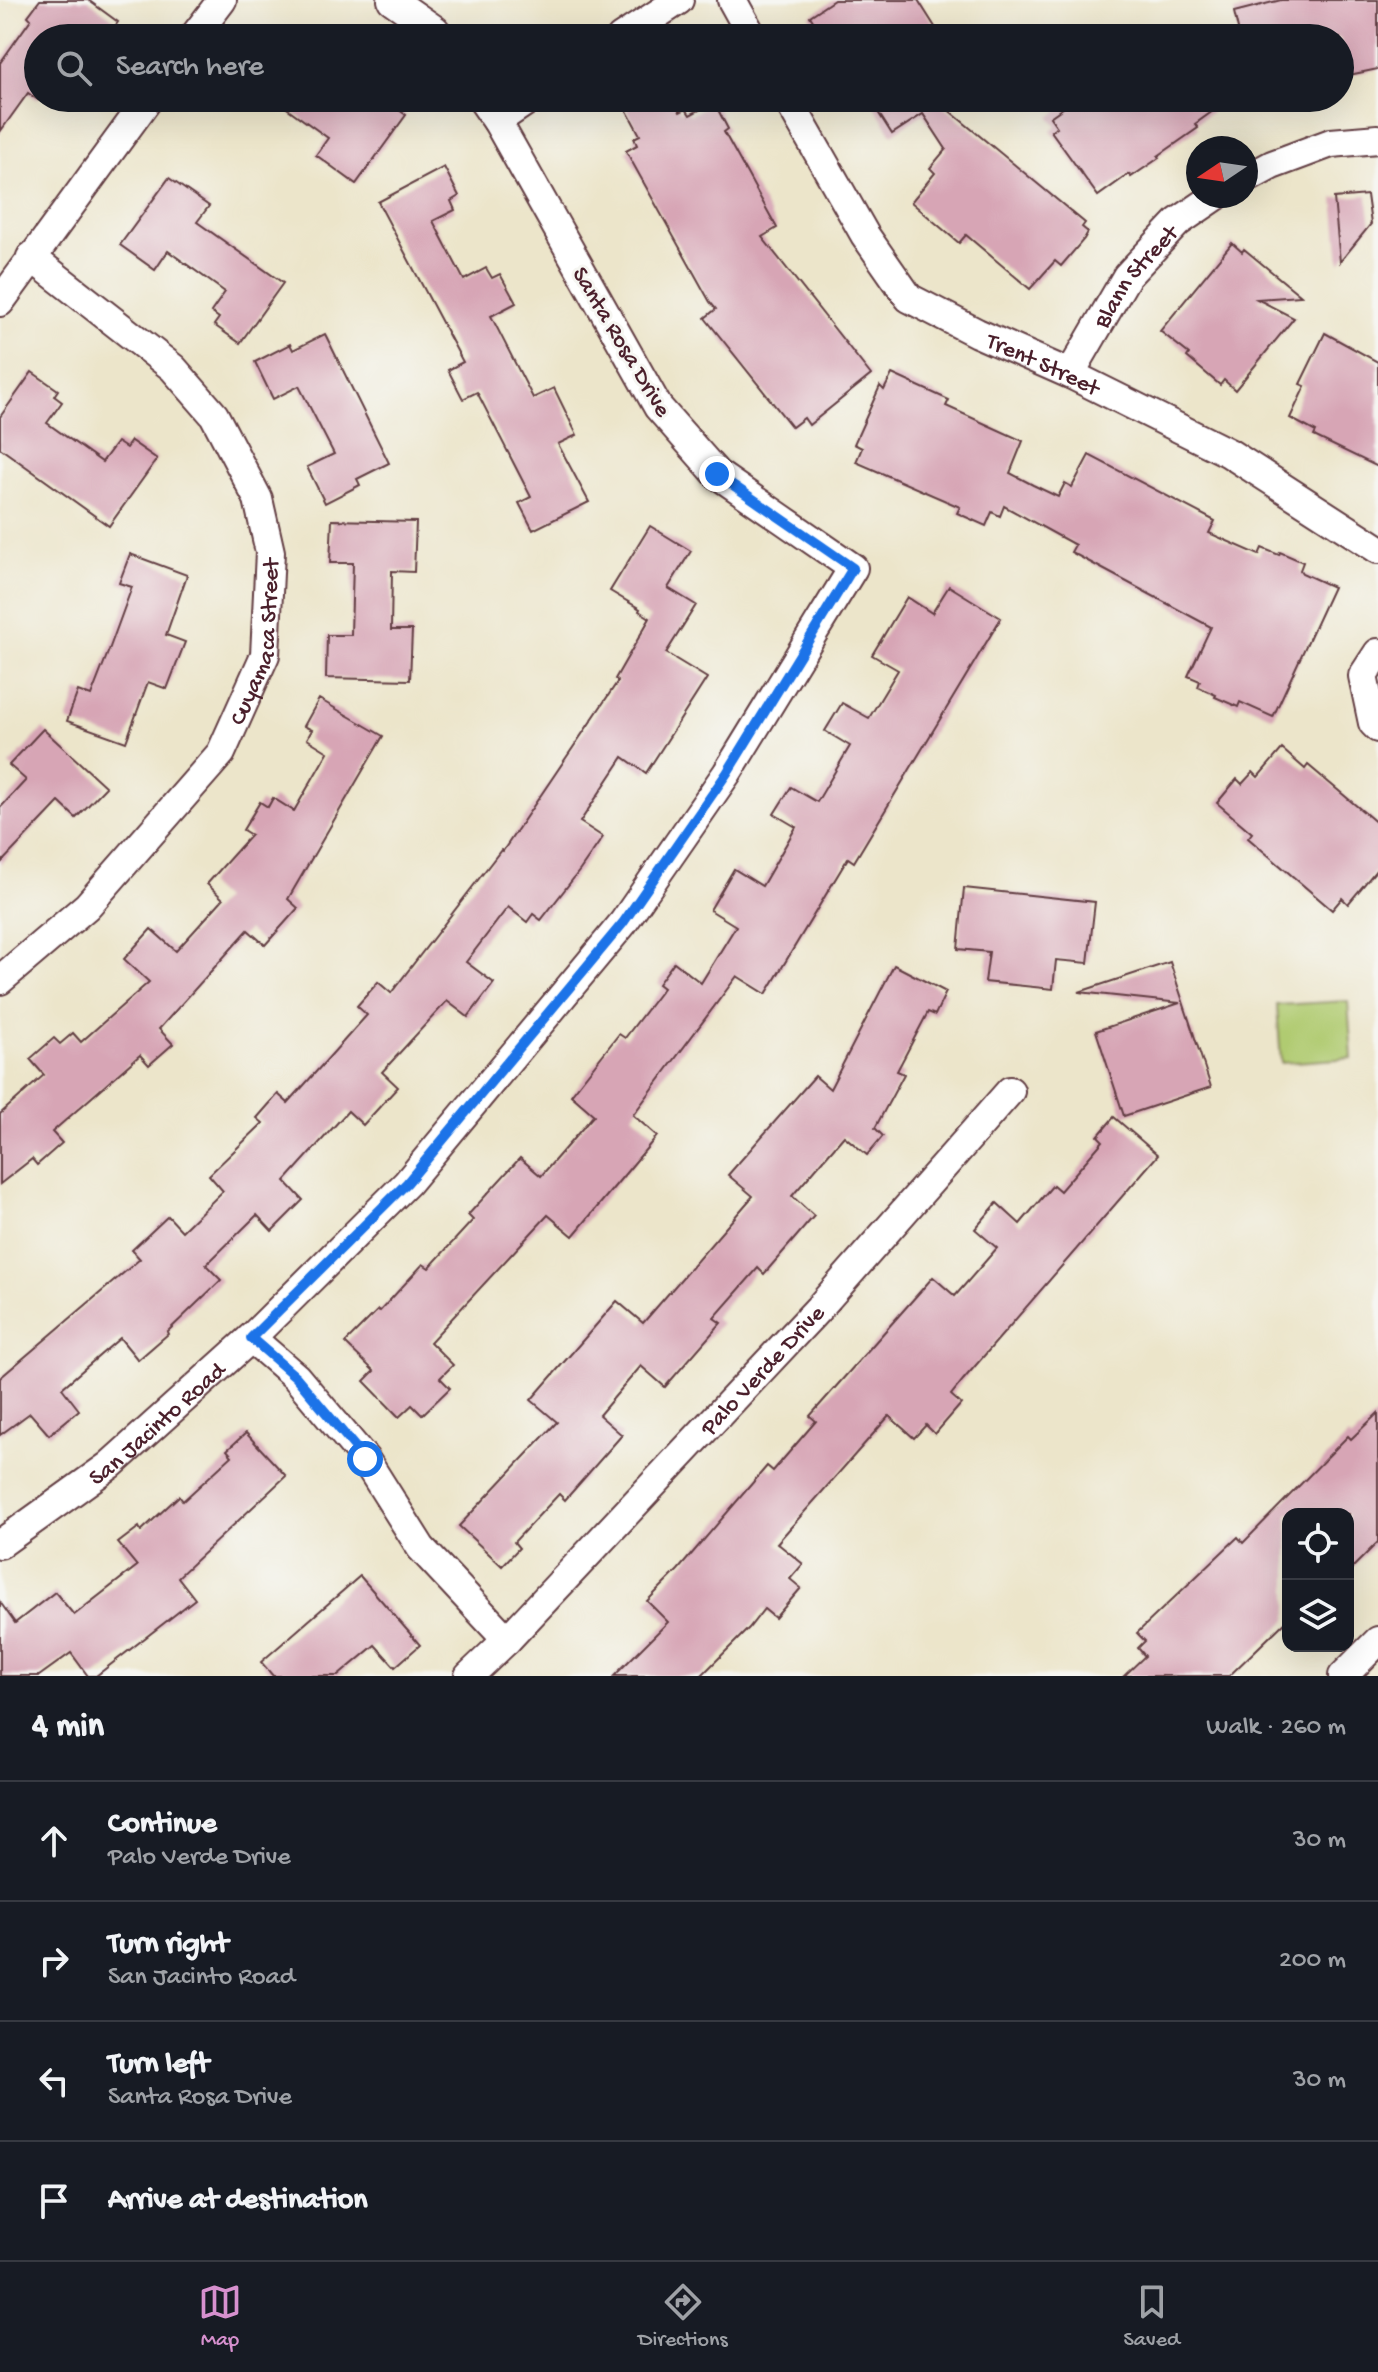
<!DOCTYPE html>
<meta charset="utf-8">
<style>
body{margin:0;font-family:"Gochi Hand",sans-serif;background:#242831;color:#f1f3f6}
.controls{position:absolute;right:24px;bottom:24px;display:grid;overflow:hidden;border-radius:16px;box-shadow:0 8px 32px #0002}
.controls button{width:72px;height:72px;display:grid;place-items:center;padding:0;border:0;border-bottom:2px solid #363941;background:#171b24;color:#f1f3f6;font:40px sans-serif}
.compass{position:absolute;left:1186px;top:136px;width:72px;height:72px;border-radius:50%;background:#171b24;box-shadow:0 8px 32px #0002;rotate:257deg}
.stop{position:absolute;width:24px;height:24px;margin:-18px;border:6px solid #1a73e8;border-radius:50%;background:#fff}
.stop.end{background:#1a73e8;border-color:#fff;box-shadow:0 2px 8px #0008}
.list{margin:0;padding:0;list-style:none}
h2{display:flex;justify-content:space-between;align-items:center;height:104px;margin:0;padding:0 32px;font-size:34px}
h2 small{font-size:26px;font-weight:400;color:#9ea1a6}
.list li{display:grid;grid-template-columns:52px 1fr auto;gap:24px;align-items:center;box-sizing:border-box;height:120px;padding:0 32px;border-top:2px solid #363941}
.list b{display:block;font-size:30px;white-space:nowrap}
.list p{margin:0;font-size:26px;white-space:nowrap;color:#9ea1a6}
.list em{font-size:26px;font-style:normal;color:#9ea1a6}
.icon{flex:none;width:44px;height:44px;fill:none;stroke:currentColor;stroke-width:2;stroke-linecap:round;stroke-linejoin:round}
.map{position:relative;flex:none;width:1378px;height:1676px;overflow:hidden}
.search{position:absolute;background:#171b24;box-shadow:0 8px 32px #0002;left:24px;right:24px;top:24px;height:88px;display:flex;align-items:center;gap:20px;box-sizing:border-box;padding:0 28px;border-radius:44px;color:#9ea1a6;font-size:30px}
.sheet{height:584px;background:#171b24}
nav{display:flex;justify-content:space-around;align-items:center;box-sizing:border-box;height:112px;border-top:2px solid #363941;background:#171b24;font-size:22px;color:#9ea1a6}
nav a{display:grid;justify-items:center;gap:4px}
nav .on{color:#d690ce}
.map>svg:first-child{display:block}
.green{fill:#b0cb71;stroke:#7d754e;stroke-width:2}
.building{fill:#d7a5b5}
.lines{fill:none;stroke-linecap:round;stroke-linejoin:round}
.street-casing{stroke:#623d43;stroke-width:32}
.street{stroke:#fff;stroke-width:28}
.route{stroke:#1a73e8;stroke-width:10}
.labels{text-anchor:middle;stroke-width:6;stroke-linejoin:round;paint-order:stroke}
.street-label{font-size:24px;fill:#4a1f2b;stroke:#f6f6f2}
</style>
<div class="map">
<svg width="1378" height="1676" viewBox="0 0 1378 1676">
<rect width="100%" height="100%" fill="#f6f6f2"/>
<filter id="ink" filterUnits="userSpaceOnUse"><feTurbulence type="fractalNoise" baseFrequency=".0125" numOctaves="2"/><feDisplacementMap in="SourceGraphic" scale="16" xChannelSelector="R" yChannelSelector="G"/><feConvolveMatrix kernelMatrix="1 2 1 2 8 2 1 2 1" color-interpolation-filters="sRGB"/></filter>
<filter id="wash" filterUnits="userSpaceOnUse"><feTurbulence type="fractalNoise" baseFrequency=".006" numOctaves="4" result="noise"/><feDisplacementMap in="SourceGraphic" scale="32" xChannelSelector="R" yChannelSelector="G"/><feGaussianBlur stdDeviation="1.8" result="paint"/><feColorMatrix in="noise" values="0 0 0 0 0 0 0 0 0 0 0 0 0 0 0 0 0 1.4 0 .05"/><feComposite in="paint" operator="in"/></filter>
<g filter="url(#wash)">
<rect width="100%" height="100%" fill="#ece5ca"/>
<!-- green -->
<path class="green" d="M 1348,1001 L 1352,1058 L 1281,1063 L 1277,1005 Z"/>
<g id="blocks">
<!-- building -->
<g class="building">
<path d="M 40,0 L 88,0 L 118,22 L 107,38 L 38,38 L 38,100 L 28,93 L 0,132 L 0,63 L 31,19 L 28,16 Z"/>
<path d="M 834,0 L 918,0 L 942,38 L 824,38 L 810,16 Z"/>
<path d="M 1281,0 L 1378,0 L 1378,69 L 1349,75 L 1340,38 L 1240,38 L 1234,12 Z"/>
<path d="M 273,98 L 342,98 L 358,109 L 366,98 L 382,98 L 406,115 L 356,184 L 316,155 L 328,138 Z"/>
<path d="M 647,98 L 673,98 L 680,112 L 686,109 L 690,115 L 714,102 L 728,129 L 724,132 L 777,228 L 762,237 L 871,375 L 809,425 L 804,418 L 792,427 L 705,318 L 716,309 L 710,302 L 626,151 L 637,145 L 634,138 L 640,135 L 626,109 Z"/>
<path d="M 869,98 L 947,98 L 940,103 L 1085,223 L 1082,227 L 1088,232 L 1084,239 L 1061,266 L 1055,261 L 1030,289 L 966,235 L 959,243 L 911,202 L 935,173 L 930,168 L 946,149 L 923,114 L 892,134 Z"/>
<path d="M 1077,98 L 1231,98 L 1195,124 L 1198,128 L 1158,156 L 1159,158 L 1131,177 L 1129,174 L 1098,196 L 1051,131 L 1057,127 L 1050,117 Z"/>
<path d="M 444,167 L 459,196 L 451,201 L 455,210 L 433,221 L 464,280 L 486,268 L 492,278 L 500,274 L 516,303 L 491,316 L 533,398 L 554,388 L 577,435 L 558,444 L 589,502 L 533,530 L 519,503 L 531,497 L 477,392 L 463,399 L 448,370 L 463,362 L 378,202 Z"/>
<path d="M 169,178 L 209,206 L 197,222 L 283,283 L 240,343 L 214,325 L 219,318 L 211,312 L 225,292 L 168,251 L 155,270 L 120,245 Z"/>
<path d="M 1367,195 L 1371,224 L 1340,262 L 1334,198 Z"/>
<path d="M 1232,243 L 1242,252 L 1244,249 L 1301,296 L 1257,299 L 1294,318 L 1235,390 L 1224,380 L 1220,385 L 1187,357 L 1189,354 L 1160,331 Z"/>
<path d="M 1325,333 L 1378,362 L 1378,467 L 1314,436 L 1316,432 L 1290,418 L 1305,386 L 1300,384 Z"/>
<path d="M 325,334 L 389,463 L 357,479 L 360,485 L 325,503 L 307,467 L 334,454 L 299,386 L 273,399 L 255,362 L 290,344 L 293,350 Z"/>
<path d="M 32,372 L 58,390 L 54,396 L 62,402 L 47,423 L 102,462 L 117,442 L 126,448 L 131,441 L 157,459 L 109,526 L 0,448 L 0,417 Z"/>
<path d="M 892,374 L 949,400 L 946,406 L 1023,441 L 1010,473 L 1033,485 L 1058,497 L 1065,483 L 1072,487 L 1089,455 L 1215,521 L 1209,533 L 1259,555 L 1262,548 L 1279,555 L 1280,552 L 1303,562 L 1300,570 L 1302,573 L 1333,587 L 1273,717 L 1240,702 L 1238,707 L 1215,697 L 1216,695 L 1198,687 L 1200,681 L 1188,676 L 1211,627 L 1071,552 L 1075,545 L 1004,506 L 1000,516 L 992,512 L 986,526 L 957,513 L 960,507 L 856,462 L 862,448 L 854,444 L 880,386 L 884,390 Z"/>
<path d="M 332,520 L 416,522 L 414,572 L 392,571 L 391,630 L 412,630 L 410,680 L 326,678 L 327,635 L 351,635 L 353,563 L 330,563 Z"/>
<path d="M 650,526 L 691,551 L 668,588 L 696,605 L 666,653 L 707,678 L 646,773 L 623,757 L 580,822 L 603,837 L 580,870 L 541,920 L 533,914 L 527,922 L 508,907 L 466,962 L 494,983 L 468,1017 L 447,1001 L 382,1072 L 398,1087 L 363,1125 L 348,1111 L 285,1181 L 303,1200 L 272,1231 L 257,1215 L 206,1265 L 221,1280 L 167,1332 L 168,1334 L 138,1360 L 120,1338 L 62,1388 L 79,1410 L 49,1435 L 30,1413 L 0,1435 L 0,1378 L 140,1259 L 132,1250 L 168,1216 L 182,1231 L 223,1191 L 209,1175 L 263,1123 L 257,1118 L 278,1094 L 288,1103 L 367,1015 L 357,1006 L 378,982 L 391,993 L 501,850 L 503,851 L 618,681 L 615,679 L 650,618 L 639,611 L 640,609 L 610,591 Z"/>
<path d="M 130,554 L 187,575 L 166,635 L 185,642 L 167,689 L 148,682 L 126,742 L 67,721 L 78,691 L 91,696 L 109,650 L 132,587 L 119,583 Z"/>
<path d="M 949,586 L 1001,618 L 854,862 L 848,858 L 766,994 L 737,976 L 633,1115 L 657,1136 L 573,1236 L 548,1215 L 430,1342 L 453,1365 L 440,1378 L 450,1388 L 422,1415 L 412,1405 L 399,1417 L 364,1381 L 374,1371 L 345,1343 L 378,1310 L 380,1311 L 423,1264 L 429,1268 L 473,1220 L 468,1215 L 520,1158 L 541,1176 L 594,1115 L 571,1095 L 619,1034 L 625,1038 L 663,988 L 658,984 L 674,962 L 701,983 L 736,926 L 710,910 L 734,869 L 762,886 L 796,827 L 774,814 L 791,787 L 817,802 L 850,746 L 825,731 L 842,703 L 869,718 L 898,670 L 872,655 L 907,597 L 932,613 Z"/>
<path d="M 319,699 L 383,736 L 288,899 L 298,908 L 265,945 L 248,930 L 159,1029 L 173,1044 L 149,1065 L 140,1055 L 52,1132 L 62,1143 L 37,1165 L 32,1159 L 0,1184 L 0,1114 L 44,1075 L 30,1059 L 54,1038 L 60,1044 L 73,1033 L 81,1042 L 149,982 L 124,959 L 151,929 L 176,951 L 223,899 L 207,884 L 251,835 L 243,830 L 260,802 L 268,807 L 273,798 L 294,811 L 328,752 L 307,739 L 312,730 L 304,726 Z"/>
<path d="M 43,729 L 106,787 L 76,818 L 59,802 L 0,864 L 0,808 L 26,780 L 9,765 Z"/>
<path d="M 1282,749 L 1305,769 L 1308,765 L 1378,824 L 1378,868 L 1348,904 L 1342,898 L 1332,910 L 1248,838 L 1252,833 L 1217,803 L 1237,779 L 1242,784 L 1253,772 L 1258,777 Z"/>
<path d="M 964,888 L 1095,902 L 1088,963 L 1056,960 L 1053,989 L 985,982 L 989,952 L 958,949 Z"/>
<path d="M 1170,962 L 1211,1087 L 1124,1116 L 1096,1031 L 1180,1003 L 1079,992 Z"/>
<path d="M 894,965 L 946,992 L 935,1015 L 928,1012 L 897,1071 L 904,1074 L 875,1128 L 883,1136 L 867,1155 L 844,1136 L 792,1196 L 814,1216 L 764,1274 L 758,1268 L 714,1318 L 721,1323 L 665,1387 L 641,1366 L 599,1415 L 622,1435 L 565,1500 L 559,1494 L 514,1542 L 519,1548 L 502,1566 L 459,1526 L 557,1422 L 531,1400 L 617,1301 L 643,1323 L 753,1196 L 728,1175 L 815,1076 L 830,1089 Z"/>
<path d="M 1114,1117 L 1158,1155 L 963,1380 L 951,1395 L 961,1404 L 935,1434 L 926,1425 L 914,1438 L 889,1416 L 777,1543 L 803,1564 L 790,1579 L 801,1588 L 775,1618 L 764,1609 L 749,1628 L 701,1676 L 614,1676 L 668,1622 L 647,1601 L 678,1570 L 767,1466 L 773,1471 L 816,1421 L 810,1416 L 933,1277 L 955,1296 L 997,1248 L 975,1229 L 997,1203 L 1020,1224 L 1053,1185 L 1060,1191 L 1103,1141 L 1098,1136 Z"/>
<path d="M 1378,1413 L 1378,1542 L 1348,1572 L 1348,1514 L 1288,1514 L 1288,1619 L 1229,1676 L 1124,1676 L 1145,1656 L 1138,1648 L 1145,1641 L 1137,1633 L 1238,1537 L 1243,1543 L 1348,1436 L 1351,1439 Z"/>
<path d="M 246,1433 L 286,1476 L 178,1577 L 195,1599 L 96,1676 L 88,1676 L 71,1653 L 39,1676 L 0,1676 L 0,1602 L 15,1623 L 55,1592 L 74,1615 L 137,1566 L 118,1543 L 139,1527 L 141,1531 L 179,1496 L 183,1501 L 232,1456 L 227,1450 Z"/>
<path d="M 360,1576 L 420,1645 L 395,1667 L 375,1645 L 338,1676 L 273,1676 L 261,1662 Z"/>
</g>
</g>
</g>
<g filter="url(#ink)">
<use href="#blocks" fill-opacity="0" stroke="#623d43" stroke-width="2"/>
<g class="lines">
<defs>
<g id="street">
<path d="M 392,0 L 435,30 L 440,38"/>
<path d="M 732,0 L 753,38"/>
<path d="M 193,38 L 222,0"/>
<path d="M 621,38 L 679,0"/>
<path id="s1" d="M 787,98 L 865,235 L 909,298 L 977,333 L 1070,374 L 1229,453 L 1378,549"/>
<path d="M 497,121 L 531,98"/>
<path d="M 1246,179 L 1272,165 L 1331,143 L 1378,139"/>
<path d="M 0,302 L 149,98"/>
<path id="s2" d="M 1070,374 L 1127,276 L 1178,222 L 1216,196"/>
<path d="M 1378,653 L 1363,676 L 1373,723 L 1378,728"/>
<path id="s3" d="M 0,980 L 87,906 L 221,753 L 265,655 L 270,552 L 258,499 L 214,415 L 173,368 L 31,257"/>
<path d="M 251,1338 L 296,1377 L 365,1459 L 421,1548 L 507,1640"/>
<path id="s4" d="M 0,1544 L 110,1465 L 251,1338 L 407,1183 L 623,923 L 727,773 L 853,568 L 717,474 L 658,407 L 497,121 L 481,98"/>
<path id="s5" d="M 469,1676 L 507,1640 L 818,1309 L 1010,1091"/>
<path d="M 1343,1676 L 1378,1641"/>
</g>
</defs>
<!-- street casing -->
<use href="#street" class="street-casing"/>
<!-- street -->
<use href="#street" class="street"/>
</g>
</g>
<g class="lines" filter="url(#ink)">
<!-- route -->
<path class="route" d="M 365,1459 L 296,1377 L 251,1338 L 407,1183 L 623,923 L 727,773 L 853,568 L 717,474"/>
</g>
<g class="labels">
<!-- street labels -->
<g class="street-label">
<text dy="8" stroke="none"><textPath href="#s2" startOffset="118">Blann Street</textPath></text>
<text transform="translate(623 341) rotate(59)" y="8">Santa Rosa Drive</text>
<text dy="8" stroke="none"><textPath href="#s1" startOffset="384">Trent Street</textPath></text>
<text dy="8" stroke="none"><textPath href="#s3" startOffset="436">Cuyamaca Street</textPath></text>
<text dy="8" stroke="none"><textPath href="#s5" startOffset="424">Palo Verde Drive</textPath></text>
<text dy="8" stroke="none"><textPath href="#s4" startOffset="198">San Jacinto Road</textPath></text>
</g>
</g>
</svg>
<div class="controls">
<button><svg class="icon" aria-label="locate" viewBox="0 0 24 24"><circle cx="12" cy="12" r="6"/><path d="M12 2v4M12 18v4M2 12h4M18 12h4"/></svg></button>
<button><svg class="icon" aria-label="layers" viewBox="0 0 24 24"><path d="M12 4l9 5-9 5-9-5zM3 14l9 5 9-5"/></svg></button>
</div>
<svg class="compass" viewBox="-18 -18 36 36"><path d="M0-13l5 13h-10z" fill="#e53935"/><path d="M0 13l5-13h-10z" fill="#9ea1a6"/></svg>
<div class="stop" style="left:365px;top:1459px"></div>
<div class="stop end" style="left:717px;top:474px"></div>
<div class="search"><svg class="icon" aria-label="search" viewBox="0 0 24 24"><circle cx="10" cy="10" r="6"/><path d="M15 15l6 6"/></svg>Search here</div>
</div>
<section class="sheet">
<h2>4 min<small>Walk · 260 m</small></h2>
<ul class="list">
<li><svg class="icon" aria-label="ahead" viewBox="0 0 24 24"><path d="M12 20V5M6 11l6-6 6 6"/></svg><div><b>Continue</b><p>Palo Verde Drive</p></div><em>30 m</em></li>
<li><svg class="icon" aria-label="right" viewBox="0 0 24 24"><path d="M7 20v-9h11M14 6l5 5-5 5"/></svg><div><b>Turn right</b><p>San Jacinto Road</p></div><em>200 m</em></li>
<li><svg class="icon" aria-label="left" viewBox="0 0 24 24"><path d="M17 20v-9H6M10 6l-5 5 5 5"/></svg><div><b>Turn left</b><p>Santa Rosa Drive</p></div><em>30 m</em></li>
<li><svg class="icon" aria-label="arrive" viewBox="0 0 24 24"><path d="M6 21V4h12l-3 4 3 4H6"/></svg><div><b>Arrive at destination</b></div></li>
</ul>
</section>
<nav>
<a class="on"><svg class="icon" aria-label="map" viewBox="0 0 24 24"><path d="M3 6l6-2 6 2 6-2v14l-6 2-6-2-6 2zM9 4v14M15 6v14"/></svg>Map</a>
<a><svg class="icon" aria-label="directions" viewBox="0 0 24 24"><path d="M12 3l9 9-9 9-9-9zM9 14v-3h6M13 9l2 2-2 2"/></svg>Directions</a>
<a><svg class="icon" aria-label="saved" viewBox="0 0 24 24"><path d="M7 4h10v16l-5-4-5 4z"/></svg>Saved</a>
</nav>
